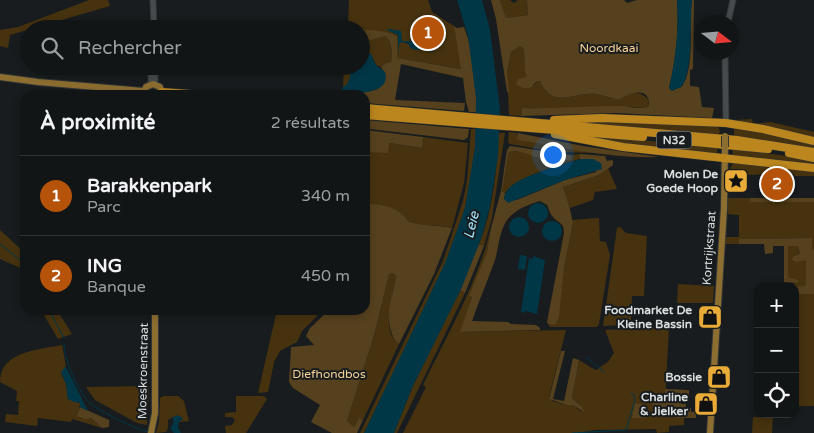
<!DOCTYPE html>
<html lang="fr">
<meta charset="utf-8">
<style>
body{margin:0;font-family:"Varela Round",sans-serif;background:#1b1e1f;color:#f1f3f6}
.controls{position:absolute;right:15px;bottom:15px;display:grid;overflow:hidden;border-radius:10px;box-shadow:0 2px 8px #0003}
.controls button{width:45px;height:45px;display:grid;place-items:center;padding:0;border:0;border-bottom:1px solid #313435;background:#121516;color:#f1f3f6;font:25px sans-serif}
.compass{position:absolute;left:694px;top:15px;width:45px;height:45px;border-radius:50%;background:#121516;box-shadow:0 2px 8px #0003;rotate:106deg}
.you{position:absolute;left:552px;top:154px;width:18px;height:18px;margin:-12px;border:4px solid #fff;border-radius:50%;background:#1a73e8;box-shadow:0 0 0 8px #1a73e833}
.badge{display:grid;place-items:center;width:32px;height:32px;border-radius:50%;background:#b45309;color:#fff;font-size:16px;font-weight:700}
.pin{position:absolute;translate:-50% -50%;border:2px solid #fff;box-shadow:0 1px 5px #0006}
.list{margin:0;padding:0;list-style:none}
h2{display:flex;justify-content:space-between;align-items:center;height:65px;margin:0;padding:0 20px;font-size:21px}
h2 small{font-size:16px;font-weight:400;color:#9c9fa1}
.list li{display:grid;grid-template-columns:32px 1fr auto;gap:15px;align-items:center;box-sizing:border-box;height:80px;padding:0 20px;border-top:1px solid #313435}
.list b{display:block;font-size:19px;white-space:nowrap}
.list p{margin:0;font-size:16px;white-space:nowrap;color:#9c9fa1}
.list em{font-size:16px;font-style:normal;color:#9c9fa1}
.icon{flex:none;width:28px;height:28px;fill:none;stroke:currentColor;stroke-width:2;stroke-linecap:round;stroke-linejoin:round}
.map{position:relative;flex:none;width:814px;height:433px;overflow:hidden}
.search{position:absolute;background:#121516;box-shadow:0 2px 8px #0003;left:20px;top:20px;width:350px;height:55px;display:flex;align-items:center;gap:12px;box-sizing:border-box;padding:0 18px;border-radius:28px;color:#9c9fa1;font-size:19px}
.panel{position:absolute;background:#121516;box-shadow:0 2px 8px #0003;left:20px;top:90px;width:350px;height:225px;border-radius:15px}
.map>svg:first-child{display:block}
.green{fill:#46320f;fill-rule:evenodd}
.forest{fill:#56411e}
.water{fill:#003747}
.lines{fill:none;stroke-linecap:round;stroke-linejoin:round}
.stream{stroke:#003747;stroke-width:1}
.minor-casing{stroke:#333637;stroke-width:7}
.major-casing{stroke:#333637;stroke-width:8}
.highway-casing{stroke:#333637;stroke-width:9}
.minor{stroke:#464b4d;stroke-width:5}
.major{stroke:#8c6e30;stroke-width:6}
.highway{stroke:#bb861d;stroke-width:8}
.major-bridge-casing{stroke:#333637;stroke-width:8;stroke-linecap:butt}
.major-bridge{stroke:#8c6e30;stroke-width:6}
.labels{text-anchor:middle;stroke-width:4;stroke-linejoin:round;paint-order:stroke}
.shield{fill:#181c1e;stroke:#9fa3a4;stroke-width:1}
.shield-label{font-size:11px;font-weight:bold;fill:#d9ddde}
.park-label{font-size:12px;fill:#f8d194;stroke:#181c1e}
.poi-label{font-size:12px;font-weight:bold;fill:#d9ddde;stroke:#181c1e;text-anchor:end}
.street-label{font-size:12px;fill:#d9ddde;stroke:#181c1e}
.water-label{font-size:14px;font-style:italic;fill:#a2e1f8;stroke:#181c1e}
</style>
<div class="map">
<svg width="814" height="433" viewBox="0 0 814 433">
<rect width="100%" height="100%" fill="#181c1e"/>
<!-- green -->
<g class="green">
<path d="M 89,0 L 108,0 L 110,6 L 10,35 L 8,48 L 0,46 L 0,30 L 18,27 Z"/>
<path d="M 349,0 L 428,0 L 432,12 L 454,26 L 462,69 L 396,58 L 397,36 L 361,29 L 348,28 ZM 388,29 L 400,31 L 402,41 C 412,41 425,41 433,49 L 426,50 L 399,41 L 398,35 Z"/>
<path d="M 500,0 L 510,0 L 514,3 L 518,0 L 527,0 L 528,15 L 506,18 Z"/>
<path d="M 385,36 C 393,43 392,53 391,62 L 386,63 L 381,67 L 376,65 C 373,56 371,54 361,52 L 361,38 L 365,38 L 369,41 Z"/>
<path d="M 520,46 L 524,49 C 525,63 525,74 534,85 L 537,81 L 540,81 C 553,110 572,92 595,94 C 603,95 611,98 619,100 C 630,93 638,89 648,99 L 649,106 C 640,110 631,106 621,107 C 588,107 555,109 522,108 L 521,116 L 509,115 L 507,72 L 511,52 Z"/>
<path d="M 351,66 L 349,84 L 343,87 L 344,67 Z"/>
<path d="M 752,119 L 753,124 L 770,122 L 814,132 L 814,137 L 735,120 Z"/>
<path d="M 599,120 L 717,125 L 720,131 L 719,135 L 573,124 L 575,122 Z"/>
<path d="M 734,128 L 814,142 L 814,149 L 734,136 Z"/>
<path d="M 471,129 L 476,129 C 475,155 472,183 465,208 C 444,284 398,361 364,433 L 360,433 L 443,261 L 463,201 L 467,181 Z"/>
<path d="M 509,132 L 518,133 L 517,136 L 564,148 L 597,153 L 556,152 L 510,144 L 508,142 Z"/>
<path d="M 498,133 L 505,133 L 492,218 L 484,246 L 479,244 C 493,210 497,170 498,133 Z"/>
<path d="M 571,134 L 718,147 L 716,156 L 629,146 Z"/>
<path d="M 423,137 L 468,143 L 464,183 L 452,228 C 439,224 419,227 408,221 C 408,221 404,215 403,215 C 393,206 378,204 365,204 L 365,172 L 367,172 L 370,151 L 389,143 L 421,148 Z"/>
<path d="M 732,148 L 814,160 L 814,166 L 733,156 Z"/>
<path d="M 511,151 L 571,158 L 571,155 L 580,154 L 580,159 C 560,165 517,176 505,193 L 502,191 L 508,158 L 509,152 Z"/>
<path d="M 735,162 L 814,172 L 814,176 L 794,176 L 794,174 L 743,175 L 742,186 L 729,187 C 729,179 727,168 735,162 Z"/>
<path d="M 608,168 L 617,189 L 595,192 L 593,200 L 570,208 L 563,187 L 599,175 Z"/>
<path d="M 728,198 L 750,198 L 749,201 L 814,202 L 814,250 L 812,250 L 811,238 L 740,239 L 739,244 L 725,244 L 725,237 L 739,237 L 739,215 L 728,214 Z"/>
<path d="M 599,218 L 600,241 L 606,242 L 610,255 L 599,324 L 597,327 L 550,327 L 548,324 L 552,325 L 573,223 L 572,220 Z"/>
<path d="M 620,227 L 626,233 L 647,236 L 644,296 L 632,296 L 631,322 L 627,322 L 627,325 L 603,326 L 617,228 Z"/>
<path d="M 0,230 L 25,253 L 25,272 L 23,269 L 0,259 Z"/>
<path d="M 490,232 L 487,252 L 470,296 L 472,297 L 461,332 L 566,330 L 549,397 L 552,401 L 567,405 L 573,405 L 582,412 L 578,403 L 572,398 L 579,360 L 590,367 L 596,370 L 608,362 L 614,353 L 605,330 L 669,327 L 665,403 L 653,403 L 653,411 L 676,412 L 676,418 L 684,418 L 684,425 L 669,426 L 669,432 L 657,433 L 656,429 L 596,430 L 577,433 L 403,433 L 426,387 L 423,385 C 446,337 477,284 490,232 Z"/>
<path d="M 788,246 L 798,246 L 800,254 L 794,256 L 799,260 L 806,260 L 806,286 L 794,286 L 794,283 L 798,283 L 788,278 Z"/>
<path d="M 393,273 L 396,276 C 393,295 380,331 399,344 L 363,420 L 359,418 L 354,427 L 347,421 L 375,332 L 389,274 Z"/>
<path d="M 678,284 L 714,286 L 713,303 L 677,303 Z"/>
<path d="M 460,290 L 465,293 L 397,433 L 394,433 L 412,388 Z"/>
<rect x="795" y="294" width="19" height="112"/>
<path d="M 41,310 L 57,310 L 72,334 L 58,339 Z"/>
<path d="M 277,310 L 323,310 L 302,331 L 297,342 L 280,351 L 274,362 L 268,392 L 258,393 Z"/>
<path d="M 62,345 L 66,366 L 61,373 L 66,384 L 68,399 L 80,403 L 78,416 L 91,418 L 102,428 L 72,419 L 71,422 L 38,418 L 37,426 L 5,422 L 6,414 L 18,415 L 19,401 L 16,401 L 17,391 L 0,382 C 0,351 39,350 62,345 Z"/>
<path d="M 149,386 L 147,425 L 137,423 L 95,400 L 86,387 Z"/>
<path d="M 178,396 L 184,401 L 189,421 L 179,422 L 183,419 L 173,417 L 168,420 L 168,428 L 166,432 L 156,433 L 159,421 L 160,398 L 163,396 Z"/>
<path d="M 236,396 L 264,396 L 267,399 L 246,433 L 226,433 L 225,426 L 232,425 L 235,420 L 232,417 L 225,417 L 225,413 L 236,412 Z"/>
<path d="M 753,417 L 773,417 L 772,433 L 752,433 Z"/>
</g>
<!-- forest -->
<g class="forest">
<path d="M 491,0 L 500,0 L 506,18 L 528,15 L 527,0 L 624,0 L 627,3 L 637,0 L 677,0 C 679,30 676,59 669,88 L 672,91 C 676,88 679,89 682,86 C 694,71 690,27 691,8 L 692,0 L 694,0 L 693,69 L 690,70 L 690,86 L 699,87 L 702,107 L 714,108 L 712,118 L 616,113 L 521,116 L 522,108 C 555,109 588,106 622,106 C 631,107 640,110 649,106 C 650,85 629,93 619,100 C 611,98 603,95 595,94 C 572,92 553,110 540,81 L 537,81 L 530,88 L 523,88 L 516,84 L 518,79 L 527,77 L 525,70 L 524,49 L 520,46 L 511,52 L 507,72 L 509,92 L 507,92 L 496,19 Z"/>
<path d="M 454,26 L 457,28 L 464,27 C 474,52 477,85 476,112 L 469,112 L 466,102 L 463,78 L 401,64 L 395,100 L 465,103 L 464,111 L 365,103 L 365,95 L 342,95 L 342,91 C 351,95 369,92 378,89 L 386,76 L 381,67 L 386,63 L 391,62 C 392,52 393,43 385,36 L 369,41 L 365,38 L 361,38 L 361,29 L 386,32 L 397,36 L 397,58 L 461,69 Z"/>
<path d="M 365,120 L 469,129 L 468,137 L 464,140 L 370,129 L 365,128 Z"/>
<path d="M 365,130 L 423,137 L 422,148 L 389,143 L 388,153 L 370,152 L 367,172 L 365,172 Z"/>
<path d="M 518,133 L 583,146 L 659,157 C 613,159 565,148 519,140 L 517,138 Z"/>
<path d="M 510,146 L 571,155 L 571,160 C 560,161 548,159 537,157 C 528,155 518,149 509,152 L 502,191 L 505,193 L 504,199 L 517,200 L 565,180 L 596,172 L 593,159 L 580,159 L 580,154 L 605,156 L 607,161 L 612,160 L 613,161 L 613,165 L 599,175 L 563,187 L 569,205 L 573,223 L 564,267 L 559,316 L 556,324 L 552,325 L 548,324 L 547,322 L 564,233 C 564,222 559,224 553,217 C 550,214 549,209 547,205 L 540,201 C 529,204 514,210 507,220 C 499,232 499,246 495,260 C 488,280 479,300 472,321 L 508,322 L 511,324 L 536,325 L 540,328 L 540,330 L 460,332 L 472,297 L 469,296 L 487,252 L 490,232 L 501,191 L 507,150 Z"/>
<path d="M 750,198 L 814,198 L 814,202 L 749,202 Z"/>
<path d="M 365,204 C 378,204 393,205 403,215 C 405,216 406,219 408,221 C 417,226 440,225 452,228 L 434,274 L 399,344 C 394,340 393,337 391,331 C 385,310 393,297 396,276 L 393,273 L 389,274 L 375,332 L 347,421 L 354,427 L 359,418 L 363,420 L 357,433 L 332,433 L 311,422 L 320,405 L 293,388 L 289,382 L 291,347 L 314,345 L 306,336 L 310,328 L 329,310 L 365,310 Z"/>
<path d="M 812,238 L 812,249 L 814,250 L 814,294 L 795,294 L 795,287 L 765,287 L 806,286 L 806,260 L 795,262 L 792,259 L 794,256 L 800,254 L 798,246 L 788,246 L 788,277 L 798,280 L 798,283 L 784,282 L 784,246 L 773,246 L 773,253 L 765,254 L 764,244 L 739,244 L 739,239 Z"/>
<path d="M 479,244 L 484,246 L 465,293 L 460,290 Z"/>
<path d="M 561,351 L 565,351 L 553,399 L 564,401 L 573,358 L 579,360 L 572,398 L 582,407 L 584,412 L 573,405 L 567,405 L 549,399 Z"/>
<path d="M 665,389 L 689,390 L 689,396 L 681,396 L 681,404 L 686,404 L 686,408 L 691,408 L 691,412 L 696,412 L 696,418 L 676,418 L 676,412 L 653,412 L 653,403 L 665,403 Z"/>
<path d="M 635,403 L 645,405 L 645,418 L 632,418 Z"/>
<path d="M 80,407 L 109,420 L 109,427 L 102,428 L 91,418 L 85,419 L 77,416 Z"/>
</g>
<!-- water -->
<g class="water">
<path d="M 457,0 L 482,0 L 490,30 L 500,109 L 498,156 L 490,206 L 482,236 L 462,287 L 412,388 L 394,433 L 364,433 L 445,263 L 465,208 L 475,147 L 476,98 L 468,36 Z"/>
<path d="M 677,0 L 692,0 C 690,20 693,71 682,86 C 679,89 676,88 672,91 L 669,88 C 676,58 679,31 677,0 Z"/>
<path d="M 388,29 L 401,31 L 402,41 C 413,41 427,40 433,50 L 433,52 C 430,52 428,50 425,50 C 417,49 411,52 408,43 L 402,42 L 399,44 L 398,57 L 398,35 L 387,30 Z"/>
<path d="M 361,52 L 371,54 C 373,57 374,63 376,65 C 379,69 386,69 386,76 C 387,94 355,94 343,92 L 342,88 C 351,83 350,76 351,66 L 361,66 Z"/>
<path d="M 580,159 L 593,159 L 601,163 L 602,169 L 565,180 L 508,203 L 504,199 C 505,195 506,191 509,188 C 522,175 562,165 580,159 Z"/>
<circle cx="538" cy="213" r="10"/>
<circle cx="519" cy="227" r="10"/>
<circle cx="552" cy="231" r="10"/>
<path d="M 520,255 L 527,256 L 525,270 L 518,269 Z"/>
<path d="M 533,256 L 545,260 L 537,314 L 525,311 L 524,313 L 521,312 L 529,258 L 533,259 Z"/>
<path d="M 66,366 L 66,367 L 88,411 L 80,407 L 80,403 L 74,402 L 68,399 L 66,384 L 61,372 Z"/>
<path d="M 177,415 L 183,418 L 179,422 L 178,428 L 181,433 L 174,433 L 170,429 L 174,422 L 172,418 Z"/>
</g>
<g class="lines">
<!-- stream -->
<g class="stream">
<path d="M 0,244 L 25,264"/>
<path d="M 49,310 L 64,338"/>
<path d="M 64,344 C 64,360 79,394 91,404 C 105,414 131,427 148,432"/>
<path d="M 586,357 L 604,372"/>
<path d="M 572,433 L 626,430 L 635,400 L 634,395 L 631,393"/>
</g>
<defs>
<g id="minor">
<path d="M 153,0 L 154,29"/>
<path d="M 728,22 L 733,0"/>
<path d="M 725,52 L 726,123"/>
<path d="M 155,66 L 155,85"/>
<path d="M 151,84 L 151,66"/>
</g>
<g id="major">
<path d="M 0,77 L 38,82 L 143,91"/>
<path d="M 143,94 L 146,87 L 153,84 L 160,87 L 162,95"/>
<path d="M 151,433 L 155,413 L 155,310"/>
<path d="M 710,433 L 724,208 L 725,147"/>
</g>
<g id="highway">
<path d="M 162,92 L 203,95"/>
<path d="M 365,108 L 737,140 L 814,152"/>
<path d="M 365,115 L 643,137"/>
<path d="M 554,120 L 602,118 L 726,123 L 763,129 L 814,141"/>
<path d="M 555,134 L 623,147 L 814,168"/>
<path d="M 685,141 L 768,149"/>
<path d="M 789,153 L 814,158"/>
</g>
</defs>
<!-- minor casing -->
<use href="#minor" class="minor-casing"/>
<!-- major casing -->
<use href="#major" class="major-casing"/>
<!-- highway casing -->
<use href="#highway" class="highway-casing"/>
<!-- minor -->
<use href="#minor" class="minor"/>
<!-- major -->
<use href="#major" class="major"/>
<!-- highway -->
<use href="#highway" class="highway"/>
<defs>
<path id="major-bridge" d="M 725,147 L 725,136"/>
</defs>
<!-- major-bridge casing -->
<use href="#major-bridge" class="major-bridge-casing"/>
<!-- major-bridge -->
<use href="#major-bridge" class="major-bridge"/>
</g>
<!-- icons -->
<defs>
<symbol id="sight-square" viewBox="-11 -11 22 22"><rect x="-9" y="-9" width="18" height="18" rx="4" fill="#e9ab38" stroke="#181c1e"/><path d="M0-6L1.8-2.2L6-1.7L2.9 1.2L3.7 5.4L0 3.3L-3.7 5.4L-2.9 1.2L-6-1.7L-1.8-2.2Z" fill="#111"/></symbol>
<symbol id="shop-square" viewBox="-11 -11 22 22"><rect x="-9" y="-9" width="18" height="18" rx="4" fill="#e9ab38" stroke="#181c1e"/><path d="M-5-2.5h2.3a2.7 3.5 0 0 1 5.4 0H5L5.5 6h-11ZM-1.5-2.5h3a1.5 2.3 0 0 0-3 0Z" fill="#111"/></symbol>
</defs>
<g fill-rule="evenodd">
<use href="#sight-square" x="722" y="167" width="28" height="28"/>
<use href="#shop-square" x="696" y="303" width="28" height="28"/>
<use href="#shop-square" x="705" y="363" width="28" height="28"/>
<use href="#shop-square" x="692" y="390" width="28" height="28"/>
</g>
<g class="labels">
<!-- shield labels -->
<rect class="shield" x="656.5" y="131.5" width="35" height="17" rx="4"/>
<g class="shield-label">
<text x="674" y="144">N32</text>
</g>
<!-- park labels -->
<g class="park-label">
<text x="609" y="52">Noordkaai</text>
<text x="329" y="378">Diefhondbos</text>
</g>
<!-- poi labels -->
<g class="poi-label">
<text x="718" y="178">Molen De<tspan x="718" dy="14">Goede Hoop</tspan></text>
<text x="692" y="314">Foodmarket De<tspan x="692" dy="14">Kleine Bassin</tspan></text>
<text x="702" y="381">Bossie</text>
<text x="688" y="401">Charline<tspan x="688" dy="14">&amp; Jielker</tspan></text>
</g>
<!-- street labels -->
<g class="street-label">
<text transform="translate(709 248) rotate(-86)" y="4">Kortrijkstraat</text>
<text transform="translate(143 371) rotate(-89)" y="4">Moeskroenstraat</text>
</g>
<!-- water labels -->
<g class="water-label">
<text transform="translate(471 225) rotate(-77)" y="5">Leie</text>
</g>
</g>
</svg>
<div class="controls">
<button>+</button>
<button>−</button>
<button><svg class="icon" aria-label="locate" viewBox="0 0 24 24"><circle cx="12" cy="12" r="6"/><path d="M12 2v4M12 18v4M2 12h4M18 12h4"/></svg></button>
</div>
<svg class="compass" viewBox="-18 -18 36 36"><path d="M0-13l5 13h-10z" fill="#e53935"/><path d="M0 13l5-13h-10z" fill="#9c9fa1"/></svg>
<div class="you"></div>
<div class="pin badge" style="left:428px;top:33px">1</div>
<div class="pin badge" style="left:777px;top:184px">2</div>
<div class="search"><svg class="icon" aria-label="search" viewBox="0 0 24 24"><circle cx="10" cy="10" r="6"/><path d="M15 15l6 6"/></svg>Rechercher</div>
<section class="panel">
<h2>À proximité<small>2 résultats</small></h2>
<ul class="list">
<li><span class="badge">1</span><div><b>Barakkenpark</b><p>Parc</p></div><em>340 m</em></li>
<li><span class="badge">2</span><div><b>ING</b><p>Banque</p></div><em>450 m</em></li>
</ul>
</section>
</div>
